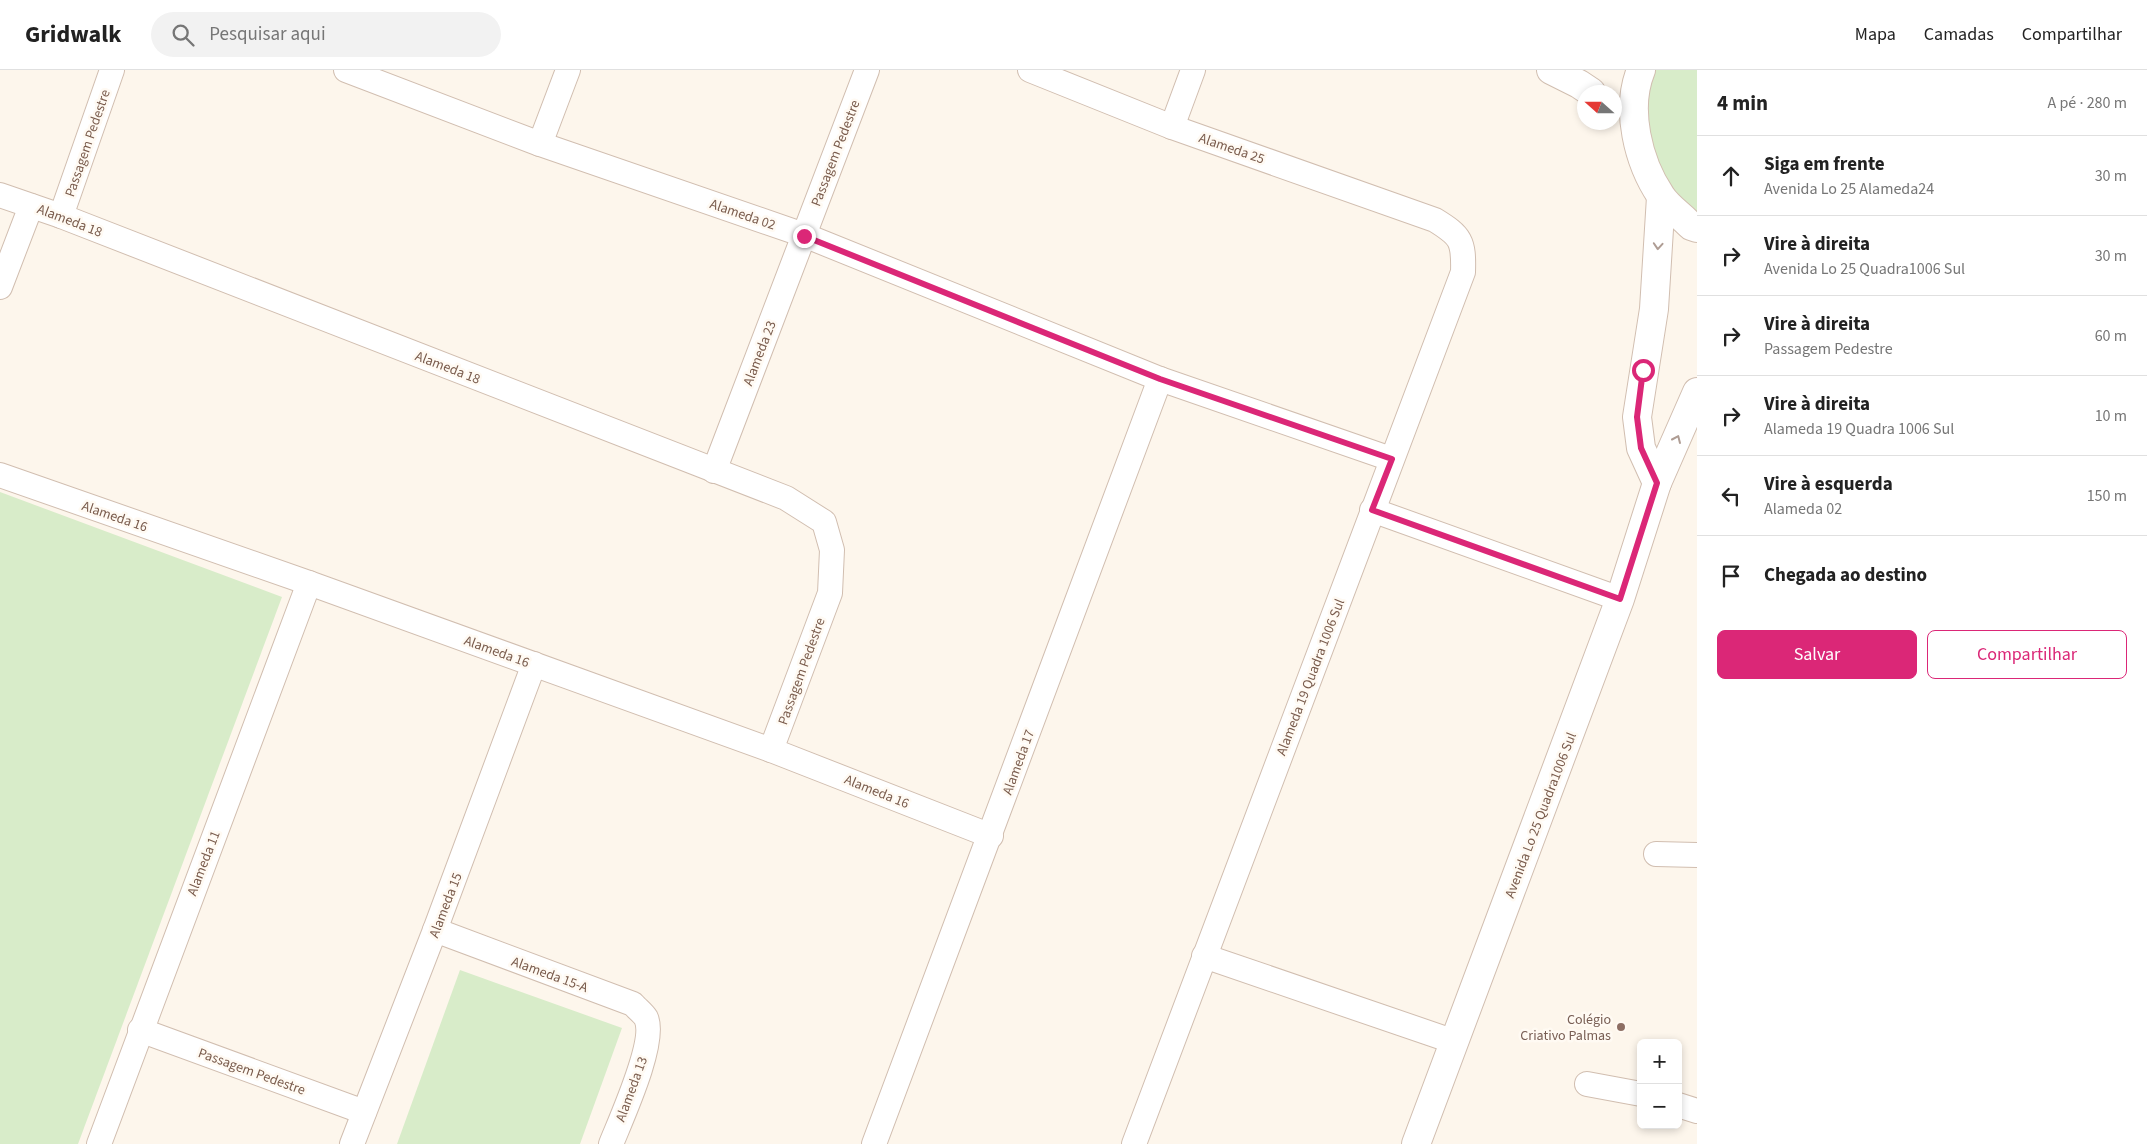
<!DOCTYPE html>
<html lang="pt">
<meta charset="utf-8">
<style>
body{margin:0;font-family:"Source Sans 3",sans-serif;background:#f2f2f2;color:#222}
.controls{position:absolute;right:15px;bottom:15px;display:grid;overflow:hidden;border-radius:8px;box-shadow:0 2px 8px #0003}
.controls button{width:45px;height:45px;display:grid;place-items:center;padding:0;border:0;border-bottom:1px solid #e0e0e0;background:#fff;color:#222;font:25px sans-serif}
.compass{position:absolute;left:1577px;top:15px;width:45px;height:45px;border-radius:50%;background:#fff;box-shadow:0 2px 8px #0003;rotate:291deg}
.stop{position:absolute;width:15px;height:15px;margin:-11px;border:4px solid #db2777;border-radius:50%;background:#fff}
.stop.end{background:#db2777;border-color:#fff;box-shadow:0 1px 5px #0008}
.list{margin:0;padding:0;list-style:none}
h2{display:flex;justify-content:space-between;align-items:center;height:65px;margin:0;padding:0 20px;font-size:21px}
h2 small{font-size:16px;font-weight:400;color:#767676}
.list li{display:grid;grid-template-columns:32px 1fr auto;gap:15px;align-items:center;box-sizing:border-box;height:80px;padding:0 20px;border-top:1px solid #e0e0e0}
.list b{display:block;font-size:19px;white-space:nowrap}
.list p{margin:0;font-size:16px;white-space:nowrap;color:#767676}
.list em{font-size:16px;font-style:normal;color:#767676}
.actions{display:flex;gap:10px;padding:15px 20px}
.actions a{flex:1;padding:11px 0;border:1px solid #db2777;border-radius:8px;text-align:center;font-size:18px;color:#db2777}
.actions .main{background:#db2777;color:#fff}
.icon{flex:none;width:28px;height:28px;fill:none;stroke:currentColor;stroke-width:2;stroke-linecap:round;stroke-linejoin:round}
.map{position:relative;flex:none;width:1697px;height:1074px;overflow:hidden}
header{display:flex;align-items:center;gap:30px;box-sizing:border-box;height:70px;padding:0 25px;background:#fff;border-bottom:1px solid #e0e0e0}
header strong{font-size:24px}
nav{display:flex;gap:28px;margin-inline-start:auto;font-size:18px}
.search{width:350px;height:45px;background:#f2f2f2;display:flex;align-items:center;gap:12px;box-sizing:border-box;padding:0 18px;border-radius:28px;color:#767676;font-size:19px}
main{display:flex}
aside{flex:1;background:#fff}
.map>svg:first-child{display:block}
.green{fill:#d8ecc9}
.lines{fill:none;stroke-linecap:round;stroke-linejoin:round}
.minor-casing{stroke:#d1beb0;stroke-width:26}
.tertiary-casing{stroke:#d1beb0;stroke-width:30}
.minor{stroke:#fff;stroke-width:24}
.tertiary{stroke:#fff;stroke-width:28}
.oneway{stroke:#af9d94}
.route{stroke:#db2777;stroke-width:6}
.education-dot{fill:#8d6e63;stroke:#fffaf3;stroke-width:2}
.labels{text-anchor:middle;stroke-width:5;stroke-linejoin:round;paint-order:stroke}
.street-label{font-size:14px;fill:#7a5c4d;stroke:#fffaf3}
.education-label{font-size:14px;fill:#785e54;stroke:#fffaf3;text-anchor:end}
</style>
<header>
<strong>Gridwalk</strong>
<div class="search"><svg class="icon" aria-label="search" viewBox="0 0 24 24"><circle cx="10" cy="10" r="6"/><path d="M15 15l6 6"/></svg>Pesquisar aqui</div>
<nav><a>Mapa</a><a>Camadas</a><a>Compartilhar</a></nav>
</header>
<main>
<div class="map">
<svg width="1697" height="1074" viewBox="0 0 1697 1074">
<rect width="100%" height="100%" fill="#fdf6ec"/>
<!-- green -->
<g class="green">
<path d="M 1648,0 L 1697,0 L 1697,157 L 1691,156 L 1634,57 Z"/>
<path d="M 0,422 L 282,527 L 78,1074 L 0,1074 Z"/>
<path d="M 460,900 L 622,958 L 580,1074 L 397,1074 Z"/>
</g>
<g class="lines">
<defs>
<g id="minor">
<path d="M 346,0 L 540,74 L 804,165 L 1160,309 L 1391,389"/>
<path d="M 1030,0 L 1172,57 L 1435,150 C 1461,166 1464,171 1463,202 L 1134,1074"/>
<path d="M 1172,57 L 1193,0"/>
<path d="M 540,74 L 568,0"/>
<path d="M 0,125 L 61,146 L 786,428 L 824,452 L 832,480 L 830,523 L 771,680"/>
<path d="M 61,146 L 112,0"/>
<path d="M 0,217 L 31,136"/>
<path d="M 714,401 L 867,0"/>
<path d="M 0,405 L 309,513 L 771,680 L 991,766"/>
<path d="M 1372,440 L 1620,529"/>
<path d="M 1656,784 L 1697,785"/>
<path d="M 435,860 L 633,934 C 636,938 643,943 646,948 C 657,971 621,1049 611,1074"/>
<path d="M 1204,886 L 1455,972"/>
<path d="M 140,960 L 364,1042"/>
<path d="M 1587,1014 L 1641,1024"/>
<path d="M 1678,1035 L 1697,1041"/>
<path d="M 99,1074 L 309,513"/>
<path d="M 352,1074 L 435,860 L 534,594"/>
<path d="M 874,1074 L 1160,309"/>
</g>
<g id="tertiary">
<path d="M 1551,0 L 1579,14 L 1591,22"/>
<path d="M 1641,0 C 1625,39 1638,92 1661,126 C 1668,137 1682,146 1691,156 L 1697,158"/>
<path d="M 1657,413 L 1641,378 L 1637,347 L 1654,239 L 1661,127"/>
<path d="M 1416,1074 L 1620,529 L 1657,413 L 1697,322"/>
</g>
</defs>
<!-- minor casing -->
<use href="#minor" class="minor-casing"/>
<!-- tertiary casing -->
<use href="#tertiary" class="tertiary-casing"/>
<!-- minor -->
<use href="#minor" class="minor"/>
<!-- tertiary -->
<use href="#tertiary" class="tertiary"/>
</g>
<!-- one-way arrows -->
<defs><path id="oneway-chevron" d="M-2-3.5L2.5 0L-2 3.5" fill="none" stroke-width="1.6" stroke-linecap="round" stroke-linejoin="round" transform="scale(1.25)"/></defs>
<g class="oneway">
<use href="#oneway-chevron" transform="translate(1658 176) rotate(94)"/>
<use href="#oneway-chevron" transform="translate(1677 369) rotate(-66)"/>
</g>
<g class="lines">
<!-- route -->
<path class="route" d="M 804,166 L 1160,309 L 1392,389 L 1372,440 L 1620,529 L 1657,413 L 1641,378 L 1637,347 L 1643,300"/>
</g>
<!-- markers -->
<circle class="education-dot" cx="1621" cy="957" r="5"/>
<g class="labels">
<!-- street labels -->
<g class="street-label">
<text transform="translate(87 73) rotate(-71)" y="5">Passagem Pedestre</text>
<text transform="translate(1232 78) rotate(19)" y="5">Alameda 25</text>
<text transform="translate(835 83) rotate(-69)" y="5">Passagem Pedestre</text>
<text transform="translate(743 144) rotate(19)" y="5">Alameda 02</text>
<text transform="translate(70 150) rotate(21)" y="5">Alameda 18</text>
<text transform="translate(759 283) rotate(-69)" y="5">Alameda 23</text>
<text transform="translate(448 297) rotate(21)" y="5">Alameda 18</text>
<text transform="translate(115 446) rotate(19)" y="5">Alameda 16</text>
<text transform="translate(497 581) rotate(20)" y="5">Alameda 16</text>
<text transform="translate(801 601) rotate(-70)" y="5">Passagem Pedestre</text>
<text transform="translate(1310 607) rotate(-69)" y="5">Alameda 19 Quadra 1006 Sul</text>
<text transform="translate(1018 692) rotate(-70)" y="5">Alameda 17</text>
<text transform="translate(877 721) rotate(22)" y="5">Alameda 16</text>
<text transform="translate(1540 745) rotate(-69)" y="5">Avenida Lo 25 Quadra1006 Sul</text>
<text transform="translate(203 793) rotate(-69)" y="5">Alameda 11</text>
<text transform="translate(445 835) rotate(-69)" y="5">Alameda 15</text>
<text transform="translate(550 904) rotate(20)" y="5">Alameda 15-A</text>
<text transform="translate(252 1001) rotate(20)" y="5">Passagem Pedestre</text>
<text transform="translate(631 1019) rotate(-70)" y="5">Alameda 13</text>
</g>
<!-- education labels -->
<g class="education-label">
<text x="1611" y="954">Colégio<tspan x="1611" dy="16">Criativo Palmas</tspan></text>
</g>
</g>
</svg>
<div class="controls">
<button>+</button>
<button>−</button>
</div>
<svg class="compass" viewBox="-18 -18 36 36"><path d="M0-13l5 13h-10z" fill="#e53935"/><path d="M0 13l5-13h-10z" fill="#767676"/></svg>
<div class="stop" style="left:1643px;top:300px"></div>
<div class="stop end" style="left:804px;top:166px"></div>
</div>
<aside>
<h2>4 min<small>A pé · 280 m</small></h2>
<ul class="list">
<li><svg class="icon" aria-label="ahead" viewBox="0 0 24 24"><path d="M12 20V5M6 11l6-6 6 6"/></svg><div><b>Siga em frente</b><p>Avenida Lo 25 Alameda24</p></div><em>30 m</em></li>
<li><svg class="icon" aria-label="right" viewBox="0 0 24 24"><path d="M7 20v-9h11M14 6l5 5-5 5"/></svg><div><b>Vire à direita</b><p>Avenida Lo 25 Quadra1006 Sul</p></div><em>30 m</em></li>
<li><svg class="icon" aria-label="right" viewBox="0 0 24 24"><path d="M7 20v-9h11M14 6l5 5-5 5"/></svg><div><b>Vire à direita</b><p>Passagem Pedestre</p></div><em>60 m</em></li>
<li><svg class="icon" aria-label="right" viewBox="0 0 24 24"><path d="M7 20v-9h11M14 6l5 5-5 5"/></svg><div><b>Vire à direita</b><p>Alameda 19 Quadra 1006 Sul</p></div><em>10 m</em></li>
<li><svg class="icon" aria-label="left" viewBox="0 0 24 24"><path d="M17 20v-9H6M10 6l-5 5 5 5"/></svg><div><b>Vire à esquerda</b><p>Alameda 02</p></div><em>150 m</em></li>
<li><svg class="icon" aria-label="arrive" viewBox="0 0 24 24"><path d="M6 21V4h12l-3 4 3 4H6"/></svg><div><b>Chegada ao destino</b></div></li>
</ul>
<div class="actions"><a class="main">Salvar</a><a>Compartilhar</a></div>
</aside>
</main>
